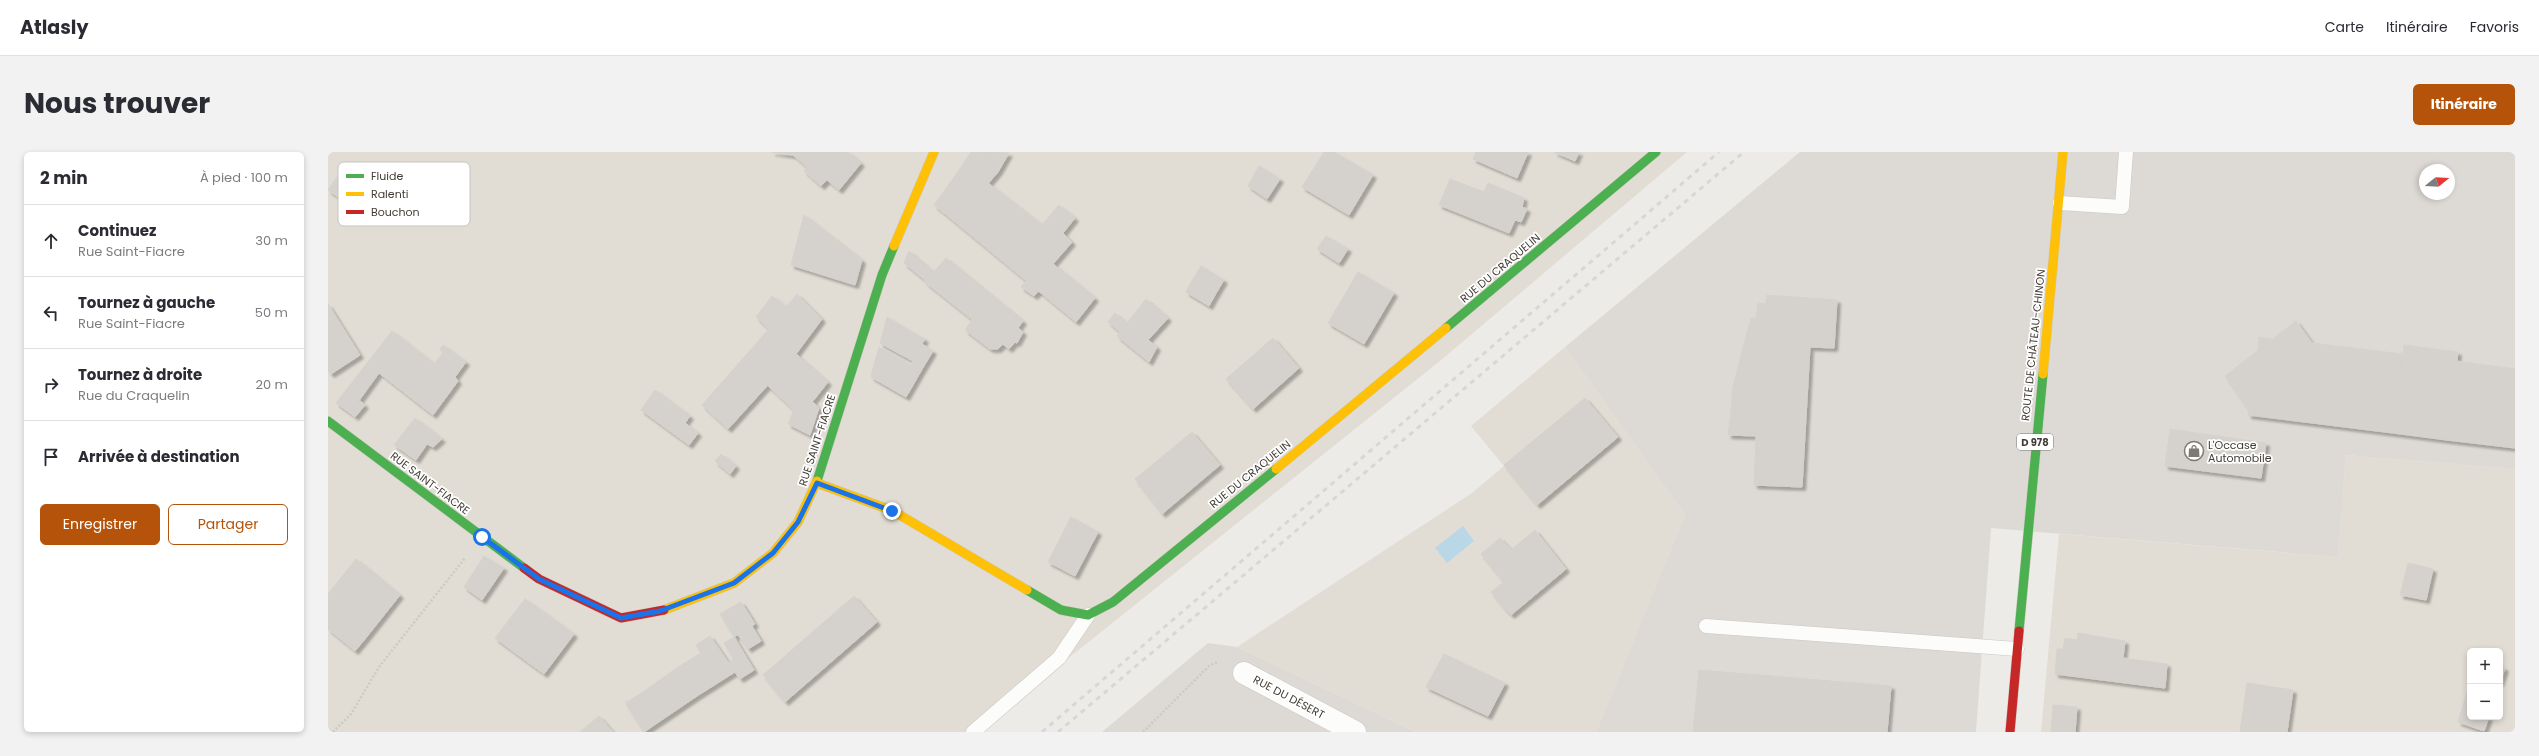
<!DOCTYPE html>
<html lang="fr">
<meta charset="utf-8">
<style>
body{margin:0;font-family:Poppins,sans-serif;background:#f2f2f3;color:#2b2b33}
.controls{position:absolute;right:12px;bottom:12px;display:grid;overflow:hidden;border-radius:6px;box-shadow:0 2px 6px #0003}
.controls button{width:36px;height:36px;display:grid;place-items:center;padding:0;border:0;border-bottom:1px solid #e1e1e2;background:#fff;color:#2b2b33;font:20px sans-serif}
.compass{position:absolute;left:2091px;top:12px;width:36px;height:36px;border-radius:50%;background:#fff;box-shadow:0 2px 6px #0003;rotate:72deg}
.stop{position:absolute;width:12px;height:12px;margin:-9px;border:3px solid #1a73e8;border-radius:50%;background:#fff}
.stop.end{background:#1a73e8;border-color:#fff;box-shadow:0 1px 4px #0008}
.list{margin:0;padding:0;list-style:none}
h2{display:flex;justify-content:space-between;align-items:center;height:52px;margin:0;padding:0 16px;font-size:17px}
h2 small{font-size:13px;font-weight:400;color:#7c7c81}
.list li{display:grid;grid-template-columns:26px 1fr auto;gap:12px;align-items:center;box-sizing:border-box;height:72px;padding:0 16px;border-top:1px solid #e1e1e2}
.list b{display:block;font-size:15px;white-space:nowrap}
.list p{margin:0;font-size:13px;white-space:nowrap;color:#7c7c81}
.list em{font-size:13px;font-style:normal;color:#7c7c81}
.actions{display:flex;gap:8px;padding:12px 16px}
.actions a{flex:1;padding:9px 0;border:1px solid #b45309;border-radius:6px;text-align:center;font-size:14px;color:#b45309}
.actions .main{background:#b45309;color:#fff}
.icon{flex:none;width:22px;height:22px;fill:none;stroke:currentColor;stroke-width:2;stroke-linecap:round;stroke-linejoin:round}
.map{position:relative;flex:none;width:2187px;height:580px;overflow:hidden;border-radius:6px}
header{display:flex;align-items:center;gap:24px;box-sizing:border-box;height:56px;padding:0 20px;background:#fff;border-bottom:1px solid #e1e1e2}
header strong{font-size:19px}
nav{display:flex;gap:22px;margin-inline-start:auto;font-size:14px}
.intro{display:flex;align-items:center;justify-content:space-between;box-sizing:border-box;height:96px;padding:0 24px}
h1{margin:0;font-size:28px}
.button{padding:10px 18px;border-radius:6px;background:#b45309;color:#fff;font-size:14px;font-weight:700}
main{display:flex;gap:24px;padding:0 24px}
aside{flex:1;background:#fff;border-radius:6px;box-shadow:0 2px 6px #0003}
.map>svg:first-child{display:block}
.residential{fill:#e1ddd4;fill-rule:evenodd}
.industrial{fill:#dddad5;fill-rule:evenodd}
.water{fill:#bad7e8}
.building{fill:#d5d2ce;stroke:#d5d2cd;filter:url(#shadow)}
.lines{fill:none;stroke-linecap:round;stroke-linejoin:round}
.lane-casing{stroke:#c9c7c3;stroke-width:15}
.street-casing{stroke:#c9c7c3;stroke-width:23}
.fast-casing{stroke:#ccc8be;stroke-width:10}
.slow-casing{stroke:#ccc8be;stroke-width:10}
.jam-casing{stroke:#ccc8be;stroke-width:10}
.path{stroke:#cccac6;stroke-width:2.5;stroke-dasharray:2 2;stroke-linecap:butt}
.lane{stroke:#fcfcfb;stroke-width:14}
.street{stroke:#fcfcfb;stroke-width:22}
.fast{stroke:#4caf50;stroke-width:9}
.slow{stroke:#ffc107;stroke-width:9}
.jam{stroke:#c62828;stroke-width:9}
.rail{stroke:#d8d7d7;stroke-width:3;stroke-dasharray:5 5;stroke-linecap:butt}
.route{stroke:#1a73e8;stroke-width:5}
.labels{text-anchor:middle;stroke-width:3.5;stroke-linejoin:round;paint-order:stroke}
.shield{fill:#fff;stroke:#7b7671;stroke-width:1}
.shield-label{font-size:10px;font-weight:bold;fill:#423c34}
.street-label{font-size:11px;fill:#423c34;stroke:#fff}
.poi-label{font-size:11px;fill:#423c34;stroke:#fff;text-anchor:start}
.key{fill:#fff;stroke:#c6c4c2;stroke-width:1}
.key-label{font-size:11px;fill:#423c34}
</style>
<header>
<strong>Atlasly</strong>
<nav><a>Carte</a><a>Itinéraire</a><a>Favoris</a></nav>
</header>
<div class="intro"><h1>Nous trouver</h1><a class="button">Itinéraire</a></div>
<main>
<aside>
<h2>2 min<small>À pied · 100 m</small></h2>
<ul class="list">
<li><svg class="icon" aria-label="ahead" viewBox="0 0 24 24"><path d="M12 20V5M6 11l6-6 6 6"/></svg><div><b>Continuez</b><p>Rue Saint-Fiacre</p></div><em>30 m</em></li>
<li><svg class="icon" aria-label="left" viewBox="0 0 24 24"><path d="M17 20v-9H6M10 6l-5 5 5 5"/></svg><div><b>Tournez à gauche</b><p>Rue Saint-Fiacre</p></div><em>50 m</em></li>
<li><svg class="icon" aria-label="right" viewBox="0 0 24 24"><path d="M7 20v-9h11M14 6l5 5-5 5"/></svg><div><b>Tournez à droite</b><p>Rue du Craquelin</p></div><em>20 m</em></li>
<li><svg class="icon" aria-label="arrive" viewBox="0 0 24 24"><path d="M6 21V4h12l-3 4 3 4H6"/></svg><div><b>Arrivée à destination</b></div></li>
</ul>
<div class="actions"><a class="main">Enregistrer</a><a>Partager</a></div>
</aside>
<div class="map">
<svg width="2187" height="580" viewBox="0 0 2187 580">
<defs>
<filter id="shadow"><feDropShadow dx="3.5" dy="3.5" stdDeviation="1" flood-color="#0004"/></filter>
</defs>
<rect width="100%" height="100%" fill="#edebe7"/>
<!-- residential -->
<g class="residential">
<path d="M 0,0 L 1359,0 L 1112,209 L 648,580 L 0,580 Z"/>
<path d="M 1237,195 L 1357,363 L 1268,580 L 1088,580 L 909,495 L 1144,341 L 1176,314 L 1143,274 Z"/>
<path d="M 2018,303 L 2187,317 L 2187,580 L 1713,580 L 1731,382 L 2010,405 ZM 2142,499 L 2172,499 L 2172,565 L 2142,565 Z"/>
</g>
<!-- industrial -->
<g class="industrial">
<path d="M 1472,0 L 2187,0 L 2187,317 L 2018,303 L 2010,405 L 1663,376 L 1648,580 L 1268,580 L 1357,363 L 1237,195 ZM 2097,18 L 2121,18 L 2121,42 L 2097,42 Z"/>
<path d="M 880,491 L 909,495 L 1088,580 L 774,580 Z"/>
</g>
<!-- water -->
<path class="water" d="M 1135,374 L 1146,389 L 1119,411 L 1107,396 Z"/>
<!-- building -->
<g class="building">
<path d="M 444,0 L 520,0 L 533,11 L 511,38 L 499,28 L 493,34 L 476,19 L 479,15 L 465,3 Z"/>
<path d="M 643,0 L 681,1 L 670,20 L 652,41 L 629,21 Z"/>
<path d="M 996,0 L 1006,0 L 1045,23 L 1021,63 L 974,35 Z"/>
<path d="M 1148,0 L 1200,0 L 1189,26 L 1145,7 Z"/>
<path d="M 1226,0 L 1251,0 L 1247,9 Z"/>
<path d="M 931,14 L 952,27 L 939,47 L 920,34 Z"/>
<path d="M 16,15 L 55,42 L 39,65 L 0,38 Z"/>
<path d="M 629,21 L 652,41 L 627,70 L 606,53 Z"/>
<path d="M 1122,27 L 1156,40 L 1160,31 L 1196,46 L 1194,55 L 1199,57 L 1193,70 L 1187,68 L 1181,81 L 1111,53 Z"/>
<path d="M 660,31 L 714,73 L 679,113 L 627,70 Z"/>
<path d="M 731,53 L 747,66 L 735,81 L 744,90 L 738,97 L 712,75 Z"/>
<path d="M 476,63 L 534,108 L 527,133 L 463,113 Z"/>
<path d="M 712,75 L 738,97 L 725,112 L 767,146 L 748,170 L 679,113 Z"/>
<path d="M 998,84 L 1020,97 L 1011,111 L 989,97 Z"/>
<path d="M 581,99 L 606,121 L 598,129 L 576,111 Z"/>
<path d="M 618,106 L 695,169 L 690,176 L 695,180 L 689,191 L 687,190 L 681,197 L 597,130 Z"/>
<path d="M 873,114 L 896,128 L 887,143 L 863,130 Z"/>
<path d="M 1030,120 L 1066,141 L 1036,192 L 1000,171 Z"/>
<path d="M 698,129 L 711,139 L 706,144 L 693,135 Z"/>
<path d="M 863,130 L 887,143 L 881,154 L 858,140 Z"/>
<path d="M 469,142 L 494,167 L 468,202 L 441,177 Z"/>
<path d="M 1439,143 L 1509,148 L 1506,196 L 1482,195 L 1474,335 L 1426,333 L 1429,260 L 1403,259 L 1405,234 L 1423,166 L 1435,166 Z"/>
<path d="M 444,144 L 459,155 L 441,177 L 428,165 Z"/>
<path d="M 818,147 L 840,166 L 820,188 L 829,195 L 821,210 L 789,184 Z"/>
<path d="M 1430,151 L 1438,152 L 1435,166 L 1428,166 Z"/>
<path d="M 0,152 L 17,179 L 0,191 Z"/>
<path d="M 787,161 L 799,171 L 792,180 L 780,170 Z"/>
<path d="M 559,165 L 584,180 L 572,202 L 552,191 Z"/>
<path d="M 644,168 L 675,192 L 670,197 L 662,197 L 637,178 Z"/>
<path d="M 1968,169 L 1984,191 L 2074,202 L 2065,281 L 1920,263 L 1921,258 L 1897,224 Z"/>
<path d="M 441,177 L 468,202 L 400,277 L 374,253 Z"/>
<path d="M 17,179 L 32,203 L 3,222 L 0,219 L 0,191 Z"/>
<path d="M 64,179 L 106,212 L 115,201 L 112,197 L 115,193 L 138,210 L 127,225 L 130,229 L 105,263 L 51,221 L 22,261 L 8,251 Z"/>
<path d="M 584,180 L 597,187 L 594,192 L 605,199 L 593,219 L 583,213 L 585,209 L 572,202 Z"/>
<path d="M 1931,185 L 1944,187 L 1930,198 Z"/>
<path d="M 945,186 L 971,216 L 925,257 L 898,227 Z"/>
<path d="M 2076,193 L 2130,200 L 2119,288 L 2065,281 Z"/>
<path d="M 551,195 L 593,219 L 581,240 L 544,220 Z"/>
<path d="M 468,202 L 500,230 L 485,249 L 453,219 Z"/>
<path d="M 2128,209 L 2187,217 L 2187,296 L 2119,288 Z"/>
<path d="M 453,219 L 474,239 L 466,258 L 440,234 Z"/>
<path d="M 544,220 L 581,240 L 578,245 L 543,225 Z"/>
<path d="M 327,238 L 362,264 L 357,271 L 370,281 L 361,293 L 313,258 Z"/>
<path d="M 474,239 L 491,256 L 482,283 L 460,272 Z"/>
<path d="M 1257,246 L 1290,285 L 1209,353 L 1176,313 Z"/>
<path d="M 32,249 L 37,253 L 27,265 L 22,261 Z"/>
<path d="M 1403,259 L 1429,260 L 1428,284 L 1400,283 Z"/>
<path d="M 87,266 L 114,287 L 105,295 L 99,292 L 88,308 L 66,293 Z"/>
<path d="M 1842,277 L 1938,291 L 1933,326 L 1837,314 Z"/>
<path d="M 864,280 L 892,313 L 880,323 L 874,318 L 829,355 L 807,327 Z"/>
<path d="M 393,302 L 408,314 L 402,322 L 387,309 Z"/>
<path d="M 874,318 L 880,323 L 834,362 L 829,355 Z"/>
<path d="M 743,365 L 770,380 L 747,424 L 720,410 Z"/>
<path d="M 1207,378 L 1238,417 L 1214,437 L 1208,430 L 1177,457 L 1163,440 L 1176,430 L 1153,402 L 1172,386 L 1183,398 Z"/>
<path d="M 156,404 L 176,416 L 154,448 L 136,435 Z"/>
<path d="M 28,407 L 67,439 L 31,482 L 37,487 L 27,499 L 0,477 L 0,442 Z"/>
<path d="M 2080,411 L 2105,417 L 2098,448 L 2072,443 Z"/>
<path d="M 1208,430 L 1214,437 L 1183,463 L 1177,457 Z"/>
<path d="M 67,439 L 72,443 L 37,487 L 31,482 Z"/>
<path d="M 526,444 L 549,470 L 457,550 L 435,523 Z"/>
<path d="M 197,447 L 246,482 L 216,522 L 167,486 Z"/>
<path d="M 413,450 L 427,472 L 406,485 L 392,462 Z"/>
<path d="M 424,474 L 433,489 L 420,497 L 410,483 Z"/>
<path d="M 1750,481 L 1797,489 L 1795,506 L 1839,512 L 1837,536 L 1727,522 L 1729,497 L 1735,497 L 1737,486 L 1749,488 Z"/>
<path d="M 382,484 L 407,520 L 369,544 L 350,515 L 373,501 L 368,493 Z"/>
<path d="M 406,485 L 426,518 L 412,527 L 400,511 L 406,507 L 396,491 Z"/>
<path d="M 1116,502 L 1177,531 L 1160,564 L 1098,535 Z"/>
<path d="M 2172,514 L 2177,516 L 2172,531 Z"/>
<path d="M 350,515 L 369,544 L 316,580 L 298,552 L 307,547 L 316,560 L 321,556 L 312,542 Z"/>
<path d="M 1371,518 L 1563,534 L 1559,580 L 1365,580 Z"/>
<path d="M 2142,530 L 2142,565 L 2161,565 L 2156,579 L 2130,570 Z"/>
<path d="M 1919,531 L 1965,538 L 1959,580 L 1912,580 Z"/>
<path d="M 312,542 L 321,556 L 316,560 L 307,547 L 297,551 Z"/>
<path d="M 1725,553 L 1749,555 L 1747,580 L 1723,580 Z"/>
<path d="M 271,564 L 285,580 L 252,580 Z"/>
</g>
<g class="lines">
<defs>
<g id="lane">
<path d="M 1732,51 L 1794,55 L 1798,0"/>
<path d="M 1378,474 L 1689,497"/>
<path d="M 645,580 L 731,506 L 760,463"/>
</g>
<path id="street" d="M 916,521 L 1027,580"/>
<g id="fast">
<path d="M 1118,176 L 1328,0"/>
<path d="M 0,269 L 196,416"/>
<path d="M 489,329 L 554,123 L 566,94"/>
<path d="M 699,438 L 733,458 L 760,463 L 785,450 L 948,317"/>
<path d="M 1691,479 L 1715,222"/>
</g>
<g id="slow">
<path d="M 566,94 L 606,0"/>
<path d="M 1715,222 L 1735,0"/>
<path d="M 948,317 L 1118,176"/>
<path d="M 489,331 L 565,359 L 699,438"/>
<path d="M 336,458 L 406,431 L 445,401 L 470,370 L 489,329"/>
</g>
<g id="jam">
<path d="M 196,416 L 211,427 L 293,466 L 336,458"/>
<path d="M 1682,580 L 1691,479"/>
</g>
</defs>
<!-- lane casing -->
<use href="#lane" class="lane-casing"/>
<!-- street casing -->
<use href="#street" class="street-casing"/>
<!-- fast casing -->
<use href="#fast" class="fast-casing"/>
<!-- slow casing -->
<use href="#slow" class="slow-casing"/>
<!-- jam casing -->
<use href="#jam" class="jam-casing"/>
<!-- path -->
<g class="path">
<path d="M 5,580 L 23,562 L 51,515 L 137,406"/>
<path d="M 815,580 L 882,513 L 890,510"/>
</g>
<!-- lane -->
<use href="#lane" class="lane"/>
<!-- street -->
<use href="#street" class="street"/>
<!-- fast -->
<use href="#fast" class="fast"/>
<!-- slow -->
<use href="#slow" class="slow"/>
<!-- jam -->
<use href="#jam" class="jam"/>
<!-- rail -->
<g class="rail">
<path d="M 714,580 L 1391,0"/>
<path d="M 730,580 L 1416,0"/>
</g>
</g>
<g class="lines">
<!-- route -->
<path class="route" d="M 154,385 L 211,427 L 293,466 L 332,459 L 406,431 L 445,401 L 470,370 L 489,331 L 564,359"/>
</g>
<!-- icons -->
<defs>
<symbol id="shop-ring" viewBox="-11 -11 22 22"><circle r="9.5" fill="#fff" stroke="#7e7973" stroke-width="1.5"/><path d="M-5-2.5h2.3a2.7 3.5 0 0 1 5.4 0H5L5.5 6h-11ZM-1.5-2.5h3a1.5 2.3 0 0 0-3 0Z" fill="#7e7973"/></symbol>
</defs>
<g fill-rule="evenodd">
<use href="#shop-ring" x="1855" y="288" width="22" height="22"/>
</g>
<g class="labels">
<!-- shield labels -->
<rect class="shield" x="1689" y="282" width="36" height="16" rx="3"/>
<g class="shield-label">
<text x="1707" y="294">D 978</text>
</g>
<!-- street labels -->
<g class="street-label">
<text transform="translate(1172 116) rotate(-40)" y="4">RUE DU CRAQUELIN</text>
<text transform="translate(1705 193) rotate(-84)" y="4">ROUTE DE CHÂTEAU-CHINON</text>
<text transform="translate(489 288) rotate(-72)" y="4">RUE SAINT-FIACRE</text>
<text transform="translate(922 322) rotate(-39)" y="4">RUE DU CRAQUELIN</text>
<text transform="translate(102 331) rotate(37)" y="4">RUE SAINT-FIACRE</text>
<text transform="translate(961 545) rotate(28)" y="4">RUE DU DÉSERT</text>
</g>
<!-- poi labels -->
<g class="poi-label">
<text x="1880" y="297">L'Occase<tspan x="1880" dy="13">Automobile</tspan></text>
</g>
</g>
<!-- legend -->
<rect x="10" y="10" width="132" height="64" rx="6" class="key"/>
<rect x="18" y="22" width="18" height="4" fill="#4caf50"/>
<rect x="18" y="40" width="18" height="4" fill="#ffc107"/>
<rect x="18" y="58" width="18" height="4" fill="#c62828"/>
<g class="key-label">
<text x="43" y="28">Fluide</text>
<text x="43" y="46">Ralenti</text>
<text x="43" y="64">Bouchon</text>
</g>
</svg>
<div class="controls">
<button>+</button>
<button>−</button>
</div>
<svg class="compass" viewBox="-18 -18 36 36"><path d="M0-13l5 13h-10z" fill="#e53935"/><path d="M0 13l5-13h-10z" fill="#7c7c81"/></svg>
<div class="stop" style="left:154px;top:385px"></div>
<div class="stop end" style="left:564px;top:359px"></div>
</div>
</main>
